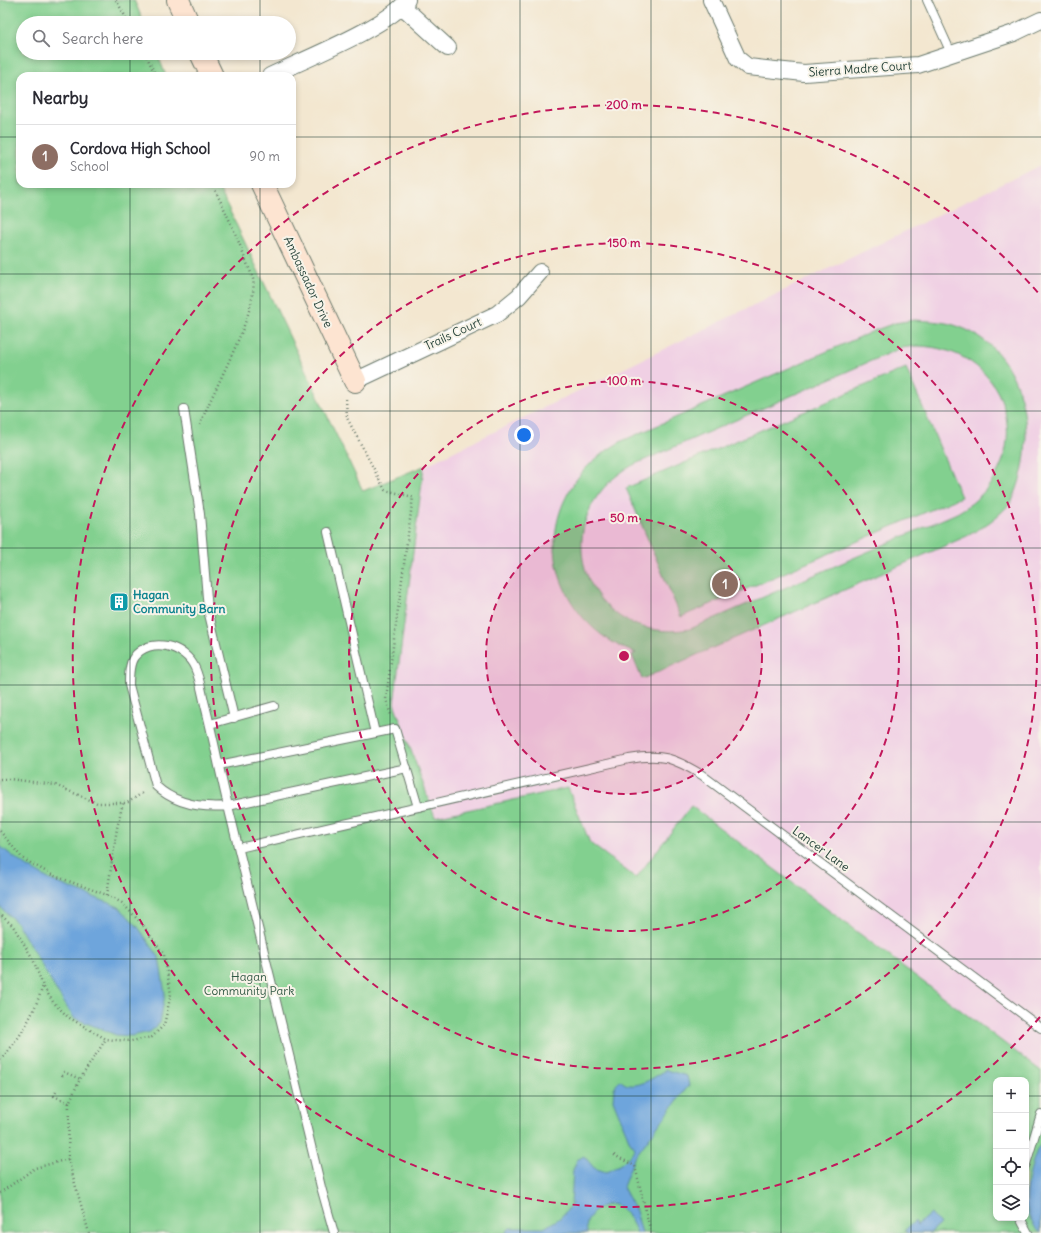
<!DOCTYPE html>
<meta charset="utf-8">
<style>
body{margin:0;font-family:Delius,sans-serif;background:#f7f7f7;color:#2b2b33}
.controls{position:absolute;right:12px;bottom:12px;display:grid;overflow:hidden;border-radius:8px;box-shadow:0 2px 6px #0003}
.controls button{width:36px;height:36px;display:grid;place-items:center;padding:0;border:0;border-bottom:1px solid #e1e1e2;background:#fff;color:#2b2b33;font:20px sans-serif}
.you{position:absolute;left:524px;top:435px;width:14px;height:14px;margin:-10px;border:3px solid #fff;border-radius:50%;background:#1a73e8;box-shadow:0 0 0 6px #1a73e833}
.badge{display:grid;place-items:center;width:26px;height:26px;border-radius:50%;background:#c8321e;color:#fff;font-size:13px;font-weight:700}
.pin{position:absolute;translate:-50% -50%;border:2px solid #fff;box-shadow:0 1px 4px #0006}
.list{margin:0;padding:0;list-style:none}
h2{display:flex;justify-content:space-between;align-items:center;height:52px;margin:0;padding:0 16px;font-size:17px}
h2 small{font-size:13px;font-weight:400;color:#7c7c81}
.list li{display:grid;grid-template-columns:26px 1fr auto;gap:12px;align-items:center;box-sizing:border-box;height:64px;padding:0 16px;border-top:1px solid #e1e1e2}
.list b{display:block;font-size:15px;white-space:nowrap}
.list p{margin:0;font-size:13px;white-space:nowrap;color:#7c7c81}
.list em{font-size:13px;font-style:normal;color:#7c7c81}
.icon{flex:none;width:22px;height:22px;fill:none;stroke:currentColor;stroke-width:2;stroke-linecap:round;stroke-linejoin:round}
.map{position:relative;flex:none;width:1041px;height:1233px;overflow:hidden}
.search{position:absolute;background:#fff;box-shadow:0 2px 6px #0003;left:16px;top:16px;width:280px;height:44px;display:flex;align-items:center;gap:10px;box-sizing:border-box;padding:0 14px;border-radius:22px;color:#7c7c81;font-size:15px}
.panel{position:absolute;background:#fff;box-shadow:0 2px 6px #0003;left:16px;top:72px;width:280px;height:116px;border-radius:12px}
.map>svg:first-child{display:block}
.built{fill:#f0d0e4}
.green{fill:#82d08f;stroke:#508662;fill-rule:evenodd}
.water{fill:#6ea5dc;stroke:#467188}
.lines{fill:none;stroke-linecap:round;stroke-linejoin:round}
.lane-casing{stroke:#69786b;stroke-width:10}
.street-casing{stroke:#69786b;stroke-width:18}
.secondary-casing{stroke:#69786b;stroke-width:24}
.path{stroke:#69786b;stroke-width:2.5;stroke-dasharray:1 3;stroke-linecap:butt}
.lane{stroke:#fff;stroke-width:8}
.street{stroke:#fff;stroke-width:16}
.secondary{stroke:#fde4d1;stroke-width:22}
.grid{fill:none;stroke:#1f3d34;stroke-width:1;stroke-opacity:0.55}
.ring{fill:none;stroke:#c2185b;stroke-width:2;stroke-dasharray:7 5}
.labels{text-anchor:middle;stroke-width:4;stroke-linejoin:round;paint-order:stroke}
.street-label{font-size:12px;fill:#1f3d34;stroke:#f7f3e8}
.culture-label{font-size:12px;font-weight:bold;fill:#0d838f;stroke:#f7f3e8;text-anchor:start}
.park-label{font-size:12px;fill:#335a46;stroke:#f7f3e8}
.centre{fill:#c2185b;stroke:#f7f3e8;stroke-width:2}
.ring-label{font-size:12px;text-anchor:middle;font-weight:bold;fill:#c2185b;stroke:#f7f3e8;stroke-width:4;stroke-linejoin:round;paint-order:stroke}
</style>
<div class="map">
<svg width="1041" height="1233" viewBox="0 0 1041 1233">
<rect width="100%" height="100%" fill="#f7f3e8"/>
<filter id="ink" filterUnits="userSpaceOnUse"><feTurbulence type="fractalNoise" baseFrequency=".025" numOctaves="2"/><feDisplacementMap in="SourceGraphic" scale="8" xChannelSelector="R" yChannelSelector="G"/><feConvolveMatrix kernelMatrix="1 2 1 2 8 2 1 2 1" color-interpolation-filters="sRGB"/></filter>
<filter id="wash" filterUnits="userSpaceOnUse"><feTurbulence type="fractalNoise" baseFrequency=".012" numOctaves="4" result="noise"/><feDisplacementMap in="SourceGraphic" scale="16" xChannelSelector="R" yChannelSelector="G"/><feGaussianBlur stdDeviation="0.9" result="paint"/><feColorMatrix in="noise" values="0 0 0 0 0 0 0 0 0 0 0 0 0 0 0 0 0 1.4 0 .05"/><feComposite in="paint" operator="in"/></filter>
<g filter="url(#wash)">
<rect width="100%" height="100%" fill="#f3e7d0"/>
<!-- built -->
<path class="built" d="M 1041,165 L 1041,1071 L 1032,1065 L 996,1080 L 975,1138 L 590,843 L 568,788 L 435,818 L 394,703 L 424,466 Z"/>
<!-- green -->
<g class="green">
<path d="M 0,0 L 134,0 L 144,23 L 23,23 L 23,53 L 157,53 L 166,76 L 20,76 L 20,184 L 217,184 L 363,491 L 424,466 L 394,703 L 435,817 L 568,788 L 590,843 L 636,878 L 691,806 L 1041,1071 L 1041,1233 L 0,1233 ZM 996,1080 L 1026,1080 L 1026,1218 L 996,1218 Z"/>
<path d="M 914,320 C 928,321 941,321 954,325 C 1026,347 1041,439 1012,501 C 1000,516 984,527 967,536 L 642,679 L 632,655 L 636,653 C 568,630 532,552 571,488 C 583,467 601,453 622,441 L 876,330 L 895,323 ZM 916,346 C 1015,347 1041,466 957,513 L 690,629 C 584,648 539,516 633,465 L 887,354 L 901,348 Z"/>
<path d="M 906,368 L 961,497 L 681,617 L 626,488 Z"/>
</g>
<!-- water -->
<g class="water">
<path d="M 0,846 L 20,862 L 50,880 L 119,907 L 138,927 L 159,957 L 165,994 L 160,1023 L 150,1032 L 131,1036 L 116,1035 L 74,1018 L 59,995 L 17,923 L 0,907 Z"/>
<path d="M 666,1070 L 687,1076 L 689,1085 L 634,1158 L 623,1187 L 636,1211 L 642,1233 L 637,1233 C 633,1224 626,1209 616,1205 C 605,1201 590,1212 587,1223 C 586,1226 587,1230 587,1233 L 505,1233 L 510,1228 L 544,1228 L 560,1218 L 571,1206 L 573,1170 L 577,1160 L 584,1156 L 594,1168 L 606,1172 C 618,1167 628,1160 635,1148 L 630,1142 L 613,1100 L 614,1088 L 620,1080 C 622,1082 626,1085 629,1085 C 641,1087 656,1076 666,1070 Z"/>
<path d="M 1041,1144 L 1041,1233 C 1034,1228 1029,1218 1027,1209 C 1024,1196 1032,1154 1041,1144 Z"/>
<path d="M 931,1213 L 940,1224 L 930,1233 L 907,1233 L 905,1230 L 915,1221 L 917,1225 Z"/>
</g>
</g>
<g filter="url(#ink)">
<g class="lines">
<defs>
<g id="lane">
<path d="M 927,0 L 951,53"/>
<path d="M 184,409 L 200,514 L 208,610 L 234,718"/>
<path d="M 328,532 L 375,733"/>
<path d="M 210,724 L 274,706"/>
<path d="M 219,765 L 395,729 L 418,807"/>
<path d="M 239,848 L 629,759 C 662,753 674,758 702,775 L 1041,1028"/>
<path d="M 1026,1164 L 1041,1114"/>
<path d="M 1020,1218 L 1028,1233"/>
<path d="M 334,1233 L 321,1187 C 291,1063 261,938 230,814 C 221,778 214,741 205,705 C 202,693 200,679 195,668 C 185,645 150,636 134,657 C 129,664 129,676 129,685 L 156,786 C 175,804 203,808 228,806 L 407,768"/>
</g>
<g id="street">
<path d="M 711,0 L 738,59 L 748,67 L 804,73 L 918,65 L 1014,33 L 1041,20"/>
<path d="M 403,7 L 448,48"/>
<path d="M 270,76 C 301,61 391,25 407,0"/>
<path d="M 355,381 L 497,314 L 519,296 L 540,272"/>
</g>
<g id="secondary">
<path d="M 178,0 L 188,23"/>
<path d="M 201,53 L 212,76"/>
<path d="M 262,184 L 355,381"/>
</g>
</defs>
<!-- lane casing -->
<use href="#lane" class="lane-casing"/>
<!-- street casing -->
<use href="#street" class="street-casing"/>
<!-- secondary casing -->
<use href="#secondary" class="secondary-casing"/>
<!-- path -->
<g class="path">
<path d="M 116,0 L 129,23"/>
<path d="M 145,53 L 156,76"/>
<path d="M 346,399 L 347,418 L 385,490 L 413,497 L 386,699 L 391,716"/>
<path d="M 200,425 C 212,391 259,312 253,279 C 251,272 247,264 244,256 C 235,231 224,208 212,184"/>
<path d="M 0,779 L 10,779 L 55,785 L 97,803 L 127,803 L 144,792"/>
<path d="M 0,831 L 22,858 L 52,875 L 107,895 L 122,903 L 142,924 L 164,955 L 171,994 L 164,1025 L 152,1037 L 131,1041 L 115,1040 L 106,1039 L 68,1017 L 53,1002 L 43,986 L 33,959 L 13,926 L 0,914"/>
<path d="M 107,895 L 117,828 L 123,803"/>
<path d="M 0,1060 C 21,1038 33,1015 43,986"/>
<path d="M 62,1076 L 64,1072 L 80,1079"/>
<path d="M 56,1092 L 54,1096 L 69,1103"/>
<path d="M 614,1155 L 635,1166 L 651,1233"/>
<path d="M 0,1193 L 35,1168 L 68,1159"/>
<path d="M 89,1233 L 68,1159 L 69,1103 L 80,1079 L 106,1039"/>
</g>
<!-- lane -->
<use href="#lane" class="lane"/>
<!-- street -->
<use href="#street" class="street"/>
<!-- secondary -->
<use href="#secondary" class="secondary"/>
</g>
</g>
<!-- grid -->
<path class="grid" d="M 130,0 L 130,23M 260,0 L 260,23M 390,0 L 390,1233M 520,0 L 520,1233M 651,0 L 651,1233M 781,0 L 781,1233M 911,0 L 911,1233M 130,53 L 130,76M 260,53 L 260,76M 0,137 L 20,137M 292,137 L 1041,137M 130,184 L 130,1233M 260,184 L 260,1233M 0,274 L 1041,274M 0,411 L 1041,411M 0,548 L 1041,548M 0,685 L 1041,685M 0,822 L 1041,822M 0,959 L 1041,959M 0,1096 L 996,1096M 1026,1096 L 1041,1096"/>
<!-- distance rings -->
<circle cx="624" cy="656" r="138" fill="#c2185b" fill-opacity=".12"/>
<g class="ring">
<circle cx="624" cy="656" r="138"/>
<circle cx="624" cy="656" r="275"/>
<circle cx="624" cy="656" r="413"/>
<path d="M1040 1017A551 551 0 1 1 1040 295"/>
</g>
<!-- icons -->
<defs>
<symbol id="building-square" viewBox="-11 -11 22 22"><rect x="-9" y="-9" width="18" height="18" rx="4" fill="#0f9aa8" stroke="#f7f3e8"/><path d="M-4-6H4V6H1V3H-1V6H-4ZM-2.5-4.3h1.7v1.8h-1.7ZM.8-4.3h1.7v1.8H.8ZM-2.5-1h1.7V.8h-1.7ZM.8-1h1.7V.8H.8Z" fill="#fff"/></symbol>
</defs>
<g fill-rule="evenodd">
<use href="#building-square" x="108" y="591" width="22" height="22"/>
</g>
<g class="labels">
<!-- street labels -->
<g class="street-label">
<text transform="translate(860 69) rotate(-4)" y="4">Sierra Madre Court</text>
<text transform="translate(308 282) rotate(65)" y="4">Ambassador Drive</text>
<text transform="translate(453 334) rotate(-25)" y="4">Trails Court</text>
<text transform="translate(821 849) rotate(36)" y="4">Lancer Lane</text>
</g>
<!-- culture labels -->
<g class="culture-label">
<text x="133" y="599">Hagan<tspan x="133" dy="14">Community Barn</tspan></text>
</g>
<!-- park labels -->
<g class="park-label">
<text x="249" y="981">Hagan<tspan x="249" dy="14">Community Park</tspan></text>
</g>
</g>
<circle cx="624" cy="656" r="6" class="centre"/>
<g class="ring-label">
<text x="624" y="109">200 m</text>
<text x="624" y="247">150 m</text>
<text x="624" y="385">100 m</text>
<text x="624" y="522">50 m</text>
</g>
</svg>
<div class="controls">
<button>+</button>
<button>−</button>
<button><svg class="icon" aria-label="locate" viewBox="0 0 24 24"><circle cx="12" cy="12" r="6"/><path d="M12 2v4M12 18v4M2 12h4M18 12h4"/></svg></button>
<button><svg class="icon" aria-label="layers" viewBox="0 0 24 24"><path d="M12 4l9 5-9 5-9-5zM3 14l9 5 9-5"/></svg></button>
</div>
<div class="you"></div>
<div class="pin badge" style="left:725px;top:584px;background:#8d6e63">1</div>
<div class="search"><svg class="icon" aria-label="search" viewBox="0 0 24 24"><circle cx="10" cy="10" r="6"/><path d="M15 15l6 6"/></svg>Search here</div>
<section class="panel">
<h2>Nearby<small></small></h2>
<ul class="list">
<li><span class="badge" style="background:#8d6e63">1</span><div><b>Cordova High School</b><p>School</p></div><em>90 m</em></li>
</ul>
</section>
</div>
